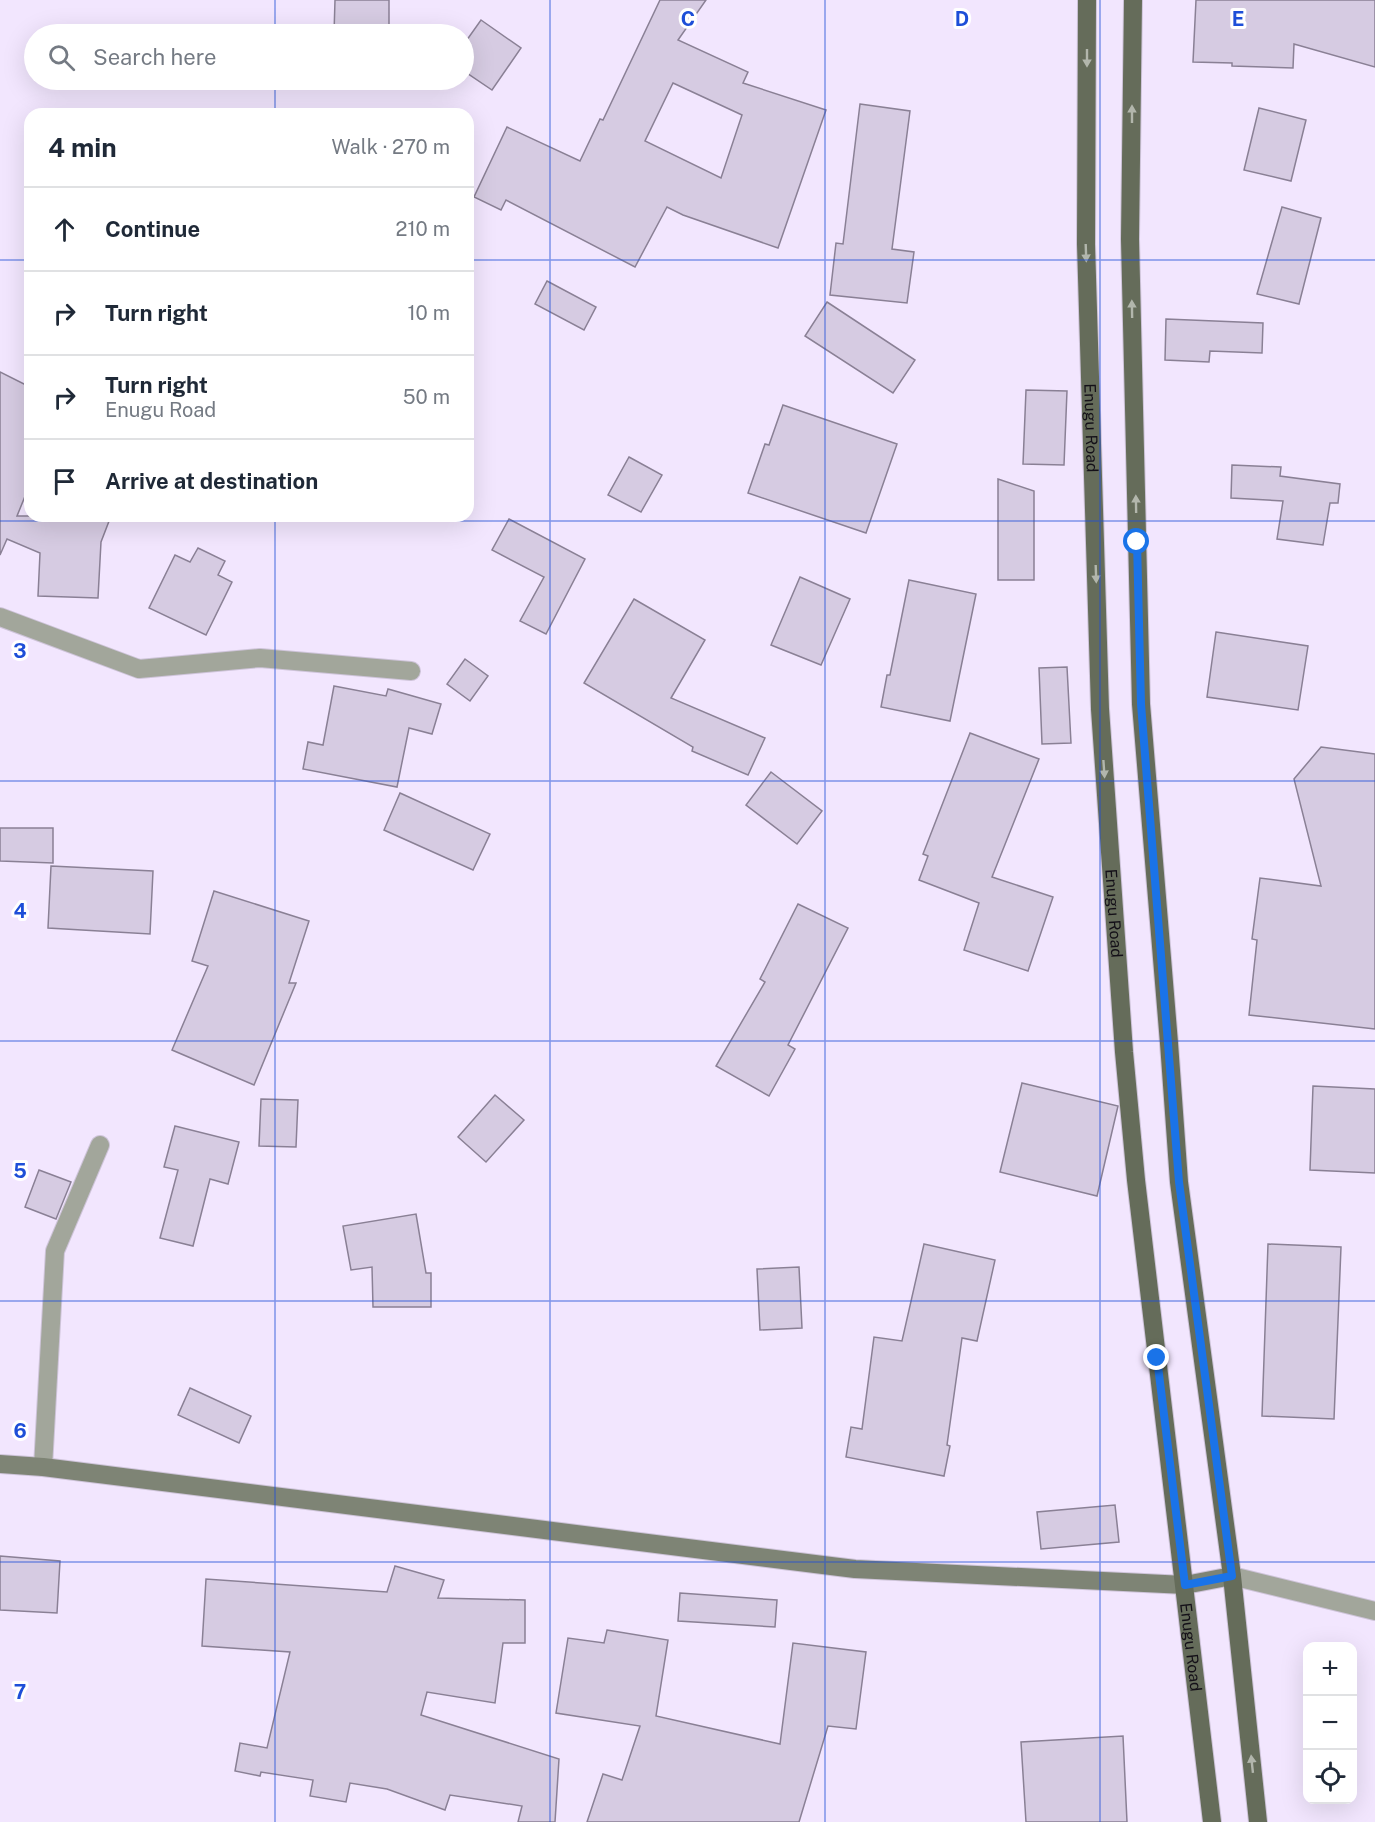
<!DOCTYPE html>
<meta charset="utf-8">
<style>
body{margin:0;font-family:"Public Sans",sans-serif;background:#f2f2f3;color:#1f2937}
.controls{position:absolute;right:18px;bottom:18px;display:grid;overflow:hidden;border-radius:12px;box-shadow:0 6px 24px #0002}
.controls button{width:54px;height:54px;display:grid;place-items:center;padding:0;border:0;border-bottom:2px solid #e0e1e3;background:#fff;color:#1f2937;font:30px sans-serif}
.stop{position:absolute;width:18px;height:18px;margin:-14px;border:4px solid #1a73e8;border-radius:50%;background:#fff}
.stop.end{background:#1a73e8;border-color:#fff;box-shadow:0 2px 6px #0008}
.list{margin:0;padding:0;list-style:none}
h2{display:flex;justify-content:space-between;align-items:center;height:78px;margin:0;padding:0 24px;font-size:26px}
h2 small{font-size:20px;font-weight:400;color:#747a83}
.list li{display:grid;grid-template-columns:39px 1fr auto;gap:18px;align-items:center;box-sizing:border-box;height:84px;padding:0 24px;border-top:2px solid #e0e1e3}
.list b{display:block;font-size:22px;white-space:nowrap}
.list p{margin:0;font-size:20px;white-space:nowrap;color:#747a83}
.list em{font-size:20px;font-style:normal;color:#747a83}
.icon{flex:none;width:33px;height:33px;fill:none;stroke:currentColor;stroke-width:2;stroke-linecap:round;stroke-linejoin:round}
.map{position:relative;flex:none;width:1375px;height:1822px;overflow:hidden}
.search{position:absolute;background:#fff;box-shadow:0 6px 24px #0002;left:24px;top:24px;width:450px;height:66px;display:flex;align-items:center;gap:15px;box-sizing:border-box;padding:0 21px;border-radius:33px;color:#747a83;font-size:22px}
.panel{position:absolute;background:#fff;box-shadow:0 6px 24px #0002;left:24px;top:108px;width:450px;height:414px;border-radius:18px}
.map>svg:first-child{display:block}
.building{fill:#d6cbe2;stroke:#8a8095;stroke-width:1.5;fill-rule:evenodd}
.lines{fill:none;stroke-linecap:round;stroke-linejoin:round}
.street-casing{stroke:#cec4d9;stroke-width:20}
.secondary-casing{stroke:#cec4d9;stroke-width:20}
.primary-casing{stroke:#cec4d9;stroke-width:20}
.street{stroke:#a2a69b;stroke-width:18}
.secondary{stroke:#7e8475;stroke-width:18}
.primary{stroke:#656c5a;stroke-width:18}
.oneway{fill:#b2b6ac}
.route{stroke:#1a73e8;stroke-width:8}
.grid{fill:none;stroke:#1d4ed8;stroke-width:1.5;stroke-opacity:0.55}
.labels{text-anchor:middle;stroke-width:6;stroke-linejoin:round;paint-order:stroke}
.street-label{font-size:16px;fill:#141018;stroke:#fff}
.grid-label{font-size:20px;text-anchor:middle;font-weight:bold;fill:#1d4ed8;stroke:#fff;stroke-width:6;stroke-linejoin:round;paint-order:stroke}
</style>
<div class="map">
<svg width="1375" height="1822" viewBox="0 0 1375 1822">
<rect width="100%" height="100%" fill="#f2e6fe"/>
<!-- building -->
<g class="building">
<path d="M 335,0 L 389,0 L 389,34 L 334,34 Z"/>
<path d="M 660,0 L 706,0 L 678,40 L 748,72 L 743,83 L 826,110 L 778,248 L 683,215 L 667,207 L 635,267 L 506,200 L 501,210 L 474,197 L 507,127 L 580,161 L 600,119 L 603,120 ZM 673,83 L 742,115 L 721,178 L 645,141 Z"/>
<path d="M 1196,0 L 1375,0 L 1375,67 L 1294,44 L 1293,68 L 1232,66 L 1232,63 L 1193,62 Z"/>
<path d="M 481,20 L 521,48 L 492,90 L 464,71 L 464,44 Z"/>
<path d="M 860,104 L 910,111 L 892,249 L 914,252 L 907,303 L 830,295 L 836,243 L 843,244 Z"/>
<path d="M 1259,108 L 1306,120 L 1291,181 L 1244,170 Z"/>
<path d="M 1282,207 L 1321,218 L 1299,304 L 1257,294 Z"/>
<path d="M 547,281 L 596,307 L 584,330 L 535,304 Z"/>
<path d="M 827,302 L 915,360 L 893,393 L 805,336 Z"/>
<path d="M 1166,319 L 1263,323 L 1262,353 L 1210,351 L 1209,362 L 1165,360 Z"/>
<path d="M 0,372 L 30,387 L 30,484 L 17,516 L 111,516 L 101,542 L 98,598 L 38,596 L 40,553 L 7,539 L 0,555 Z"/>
<path d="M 1026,390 L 1067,391 L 1064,465 L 1023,464 Z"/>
<path d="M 783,405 L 897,444 L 866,533 L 748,493 L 765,444 L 769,445 Z"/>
<path d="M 629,457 L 662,475 L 641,512 L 608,495 Z"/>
<path d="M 1232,465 L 1281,467 L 1280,476 L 1340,484 L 1338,503 L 1330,503 L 1323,545 L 1277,539 L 1283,501 L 1231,498 Z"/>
<path d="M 998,479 L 1034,491 L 1034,580 L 998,580 Z"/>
<path d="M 509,519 L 585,559 L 546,634 L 520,621 L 544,577 L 492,550 Z"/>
<path d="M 198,548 L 225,561 L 218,575 L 232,582 L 206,635 L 149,608 L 175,555 L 190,562 Z"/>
<path d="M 800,577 L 850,599 L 821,665 L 771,645 Z"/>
<path d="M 909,580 L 976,594 L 950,721 L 881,707 L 887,675 L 890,675 Z"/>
<path d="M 634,599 L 705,640 L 671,698 L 765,738 L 748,775 L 692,751 L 693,747 L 584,683 Z"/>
<path d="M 1216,632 L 1308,646 L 1298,710 L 1207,697 Z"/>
<path d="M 465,659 L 488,676 L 470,701 L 447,684 Z"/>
<path d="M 1067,667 L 1071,743 L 1042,744 L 1039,668 Z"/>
<path d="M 334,686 L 386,696 L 388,689 L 441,704 L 432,734 L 409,728 L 397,787 L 303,769 L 308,742 L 323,745 Z"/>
<path d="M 970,733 L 1039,759 L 992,877 L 1053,897 L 1028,971 L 964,950 L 979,903 L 919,880 L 928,856 L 923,854 Z"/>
<path d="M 1321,747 L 1375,754 L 1375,1029 L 1249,1015 L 1257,940 L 1252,939 L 1260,878 L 1321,886 L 1294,779 Z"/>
<path d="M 771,772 L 822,811 L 797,844 L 746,805 Z"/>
<path d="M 400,793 L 490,834 L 473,870 L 384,830 Z"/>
<path d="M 0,828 L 53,828 L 53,863 L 0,861 Z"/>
<path d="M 51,866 L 153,871 L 150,934 L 48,928 Z"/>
<path d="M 214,891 L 309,921 L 289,983 L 296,983 L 254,1085 L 172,1050 L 208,966 L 192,961 Z"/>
<path d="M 798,904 L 848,928 L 788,1045 L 795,1049 L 769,1096 L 716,1066 L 765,982 L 760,979 Z"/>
<path d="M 1022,1083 L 1118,1106 L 1097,1196 L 1000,1172 Z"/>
<path d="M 1313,1086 L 1375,1089 L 1375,1173 L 1310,1170 Z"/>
<path d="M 495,1095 L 524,1120 L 486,1162 L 458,1137 Z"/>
<path d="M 261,1099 L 298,1100 L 296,1147 L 259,1146 Z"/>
<path d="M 175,1126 L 239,1142 L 228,1184 L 210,1179 L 193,1246 L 160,1238 L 178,1170 L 164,1167 Z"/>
<path d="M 39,1170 L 71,1182 L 56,1219 L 25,1207 Z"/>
<path d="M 416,1214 L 426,1273 L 431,1273 L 431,1307 L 373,1307 L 372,1267 L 351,1270 L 343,1226 Z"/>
<path d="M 924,1244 L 995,1260 L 977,1341 L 962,1338 L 947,1445 L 950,1446 L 944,1476 L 846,1457 L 851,1427 L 862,1429 L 874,1337 L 902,1341 Z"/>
<path d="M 1268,1244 L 1341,1247 L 1334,1419 L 1262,1416 Z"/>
<path d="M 799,1267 L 802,1328 L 760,1330 L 757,1269 Z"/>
<path d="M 190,1388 L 251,1416 L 239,1443 L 178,1415 Z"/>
<path d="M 1115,1505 L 1119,1542 L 1041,1549 L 1037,1512 Z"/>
<path d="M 0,1556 L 60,1561 L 57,1613 L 0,1610 Z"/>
<path d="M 395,1566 L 444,1580 L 438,1598 L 525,1600 L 525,1643 L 503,1643 L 495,1703 L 427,1692 L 421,1715 L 559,1759 L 555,1822 L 518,1822 L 522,1806 L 450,1795 L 445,1810 L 387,1789 L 350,1783 L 346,1802 L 310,1796 L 313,1780 L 261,1772 L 260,1776 L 235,1771 L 240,1743 L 267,1748 L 290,1652 L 202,1646 L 206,1579 L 387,1592 Z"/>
<path d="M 680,1593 L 777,1600 L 775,1627 L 678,1621 Z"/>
<path d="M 607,1630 L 668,1640 L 656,1716 L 780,1744 L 793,1643 L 866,1652 L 856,1729 L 828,1726 L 799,1822 L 587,1822 L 603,1774 L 622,1780 L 640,1726 L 556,1713 L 568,1638 L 604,1643 Z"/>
<path d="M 1123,1736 L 1127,1822 L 1026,1822 L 1021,1742 Z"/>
</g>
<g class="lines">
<defs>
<g id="street">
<path d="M 0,617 L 139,669 L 260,658 L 411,671"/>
<path d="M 43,1467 L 55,1251 L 100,1145"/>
<path d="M 1232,1576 L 1375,1611"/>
</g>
<path id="secondary" d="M 0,1464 L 43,1467 L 855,1569 L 1185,1585 L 1232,1576"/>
<g id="primary">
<path id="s1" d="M 1087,0 L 1086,244 L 1100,709 L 1124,1052 L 1136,1180 L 1212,1822"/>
<path d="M 1133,0 L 1130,239 L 1141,704 L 1169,1043 L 1179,1182 L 1232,1576 L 1258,1822"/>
</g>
</defs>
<!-- street casing -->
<use href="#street" class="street-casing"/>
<!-- secondary casing -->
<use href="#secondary" class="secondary-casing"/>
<!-- primary casing -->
<use href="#primary" class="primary-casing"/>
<!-- street -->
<use href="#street" class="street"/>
<!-- secondary -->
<use href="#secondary" class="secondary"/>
<!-- primary -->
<use href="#primary" class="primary"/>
</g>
<!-- one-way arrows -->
<defs><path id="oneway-solid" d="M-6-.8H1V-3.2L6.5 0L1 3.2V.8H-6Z" transform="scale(1.5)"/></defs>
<g class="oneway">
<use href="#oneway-solid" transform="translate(1087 58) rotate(90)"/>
<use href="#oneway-solid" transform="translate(1132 114) rotate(-90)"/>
<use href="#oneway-solid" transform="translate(1086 253) rotate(88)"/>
<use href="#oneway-solid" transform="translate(1132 309) rotate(-91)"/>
<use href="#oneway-solid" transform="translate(1136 504) rotate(-91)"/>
<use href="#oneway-solid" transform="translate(1096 574) rotate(88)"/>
<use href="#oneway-solid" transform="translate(1104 769) rotate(86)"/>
<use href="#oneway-solid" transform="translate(1252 1764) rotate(-96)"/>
</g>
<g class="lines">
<!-- route -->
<path class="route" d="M 1137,542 L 1141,704 L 1179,1182 L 1232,1576 L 1185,1585 L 1157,1358"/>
</g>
<!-- grid -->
<path class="grid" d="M 275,0 L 275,34M 550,0 L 550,1822M 825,0 L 825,1822M 1100,0 L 1100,1822M 275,80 L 275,114M 0,260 L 30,260M 468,260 L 1375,260M 275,516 L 275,1822M 0,521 L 1375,521M 0,781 L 1375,781M 0,1041 L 1375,1041M 0,1301 L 1375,1301M 0,1562 L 1375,1562"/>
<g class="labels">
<!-- street labels -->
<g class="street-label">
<text dy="6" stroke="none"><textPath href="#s1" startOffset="428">Enugu Road</textPath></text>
<text dy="6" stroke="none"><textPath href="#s1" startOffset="914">Enugu Road</textPath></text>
<text dy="6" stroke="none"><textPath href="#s1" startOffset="1652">Enugu Road</textPath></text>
</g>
</g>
<g class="grid-label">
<text x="688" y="26">C</text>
<text x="962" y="26">D</text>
<text x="1238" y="26">E</text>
<text x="20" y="658">3</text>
<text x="20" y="918">4</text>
<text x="20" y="1178">5</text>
<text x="20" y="1438">6</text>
<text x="20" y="1699">7</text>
</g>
</svg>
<div class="controls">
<button>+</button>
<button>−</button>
<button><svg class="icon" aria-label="locate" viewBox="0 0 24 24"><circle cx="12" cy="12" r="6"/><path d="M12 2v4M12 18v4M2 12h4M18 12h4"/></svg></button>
</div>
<div class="stop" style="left:1137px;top:542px"></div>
<div class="stop end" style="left:1157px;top:1358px"></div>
<div class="search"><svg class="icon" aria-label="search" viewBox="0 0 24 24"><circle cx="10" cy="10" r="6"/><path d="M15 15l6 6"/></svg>Search here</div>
<section class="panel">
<h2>4 min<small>Walk · 270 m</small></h2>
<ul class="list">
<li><svg class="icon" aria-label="ahead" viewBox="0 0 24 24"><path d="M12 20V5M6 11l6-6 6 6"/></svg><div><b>Continue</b></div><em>210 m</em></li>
<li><svg class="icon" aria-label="right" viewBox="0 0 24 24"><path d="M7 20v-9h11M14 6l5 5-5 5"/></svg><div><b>Turn right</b></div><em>10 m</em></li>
<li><svg class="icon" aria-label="right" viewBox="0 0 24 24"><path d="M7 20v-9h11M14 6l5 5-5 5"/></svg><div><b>Turn right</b><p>Enugu Road</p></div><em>50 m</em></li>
<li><svg class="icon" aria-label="arrive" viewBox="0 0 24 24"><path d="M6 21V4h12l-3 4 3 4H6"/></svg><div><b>Arrive at destination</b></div></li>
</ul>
</section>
</div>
